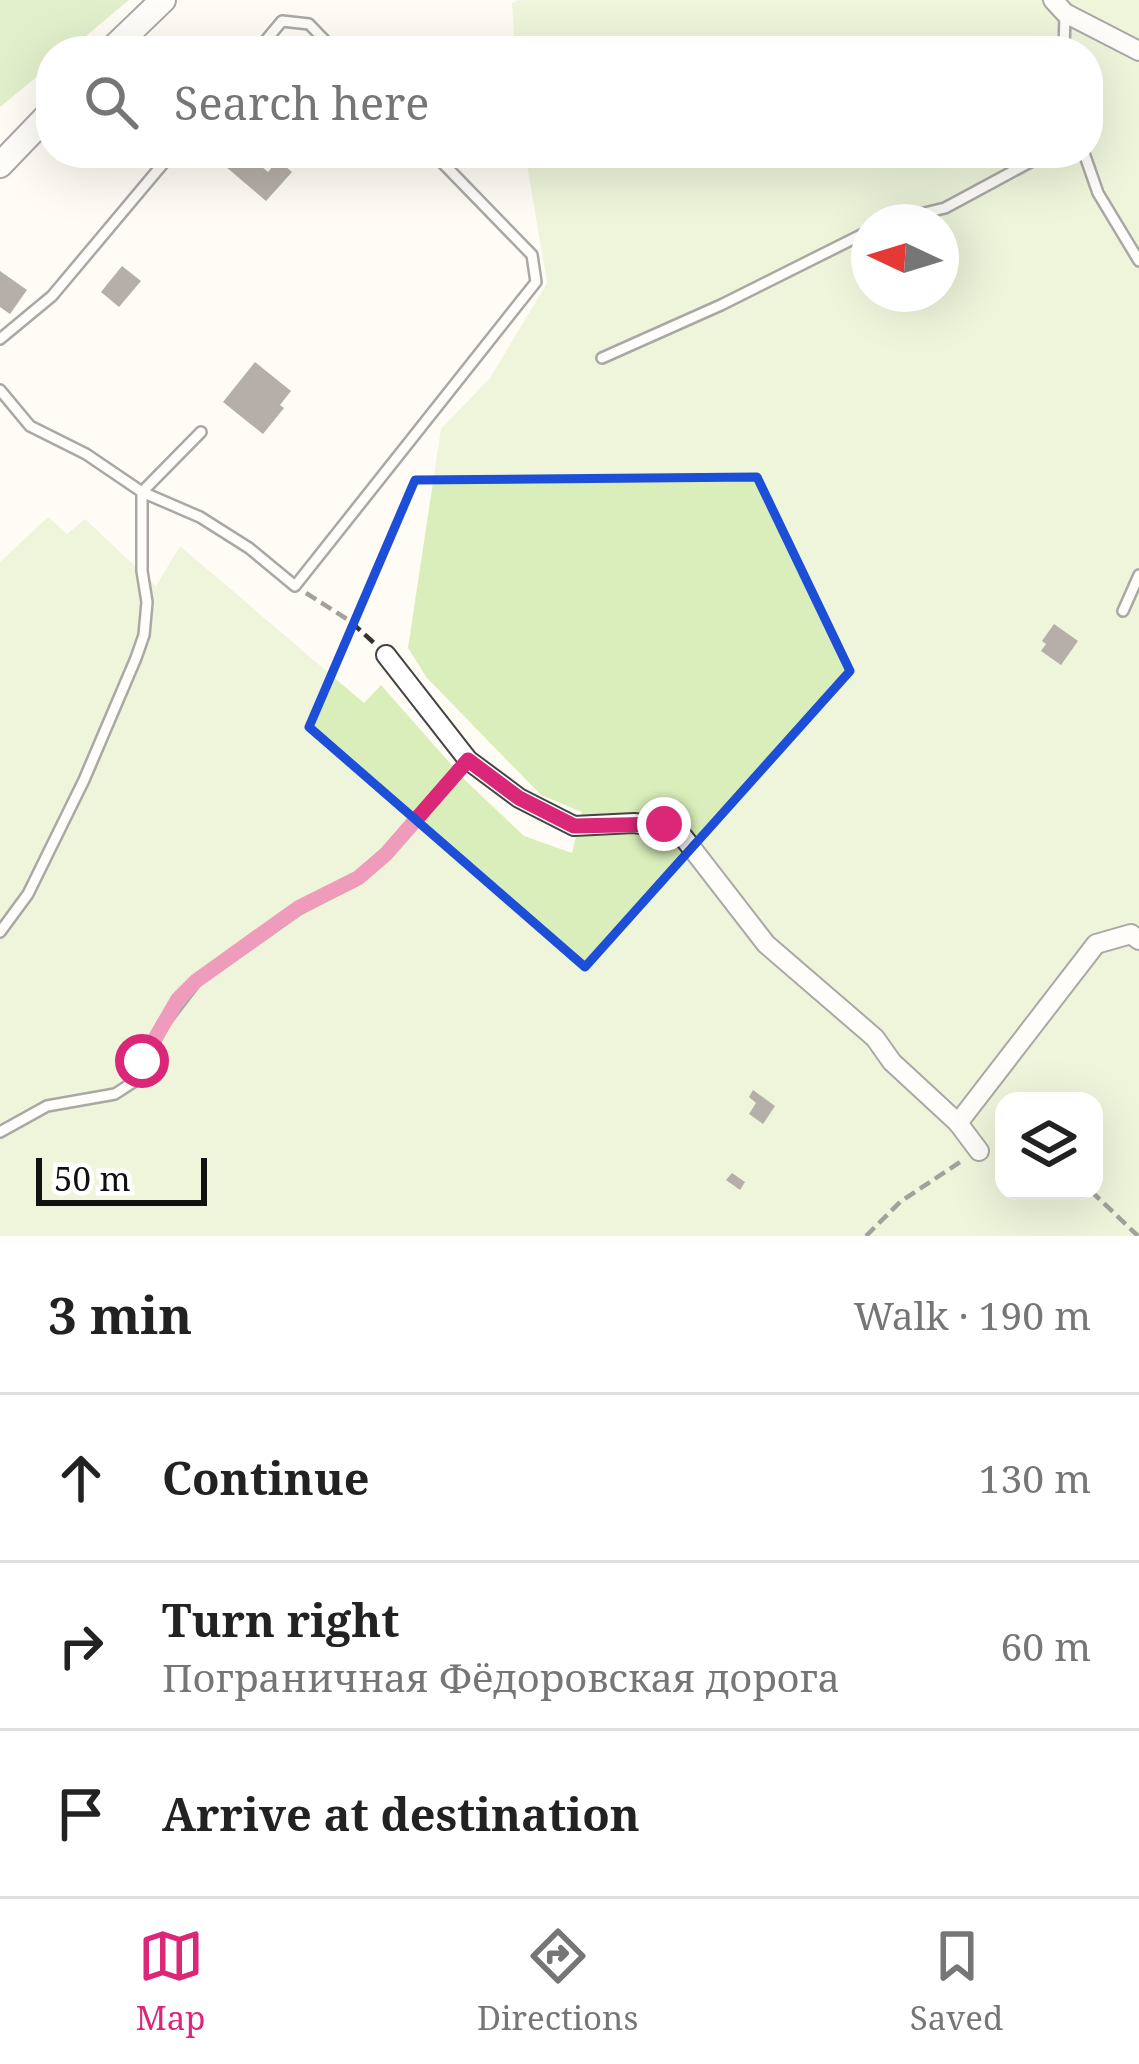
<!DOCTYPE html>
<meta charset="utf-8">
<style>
body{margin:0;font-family:"Noto Serif",serif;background:#f6f6f6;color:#222}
.controls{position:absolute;right:36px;bottom:36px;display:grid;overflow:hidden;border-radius:24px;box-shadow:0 12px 48px #0002}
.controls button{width:108px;height:108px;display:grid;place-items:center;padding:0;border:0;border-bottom:3px solid #e0e0e0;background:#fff;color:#222;font:60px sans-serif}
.compass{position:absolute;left:851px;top:204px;width:108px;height:108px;border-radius:50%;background:#fff;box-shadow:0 12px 48px #0002;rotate:274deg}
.scale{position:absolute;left:36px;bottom:30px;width:171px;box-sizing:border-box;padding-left:12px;border:6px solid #111;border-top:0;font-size:33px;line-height:42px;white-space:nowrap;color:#111;-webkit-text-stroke:9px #fff;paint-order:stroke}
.stop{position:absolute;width:36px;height:36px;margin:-27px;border:9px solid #db2777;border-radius:50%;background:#fff}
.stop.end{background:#db2777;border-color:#fff;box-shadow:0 3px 12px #0008}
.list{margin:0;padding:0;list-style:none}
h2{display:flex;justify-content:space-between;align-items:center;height:156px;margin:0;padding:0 48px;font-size:51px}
h2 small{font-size:39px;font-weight:400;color:#767676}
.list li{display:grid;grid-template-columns:78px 1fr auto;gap:36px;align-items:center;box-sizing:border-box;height:168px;padding:0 48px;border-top:3px solid #e0e0e0}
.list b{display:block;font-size:45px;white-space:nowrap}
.list p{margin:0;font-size:39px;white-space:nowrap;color:#767676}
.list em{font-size:39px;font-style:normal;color:#767676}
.icon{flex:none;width:66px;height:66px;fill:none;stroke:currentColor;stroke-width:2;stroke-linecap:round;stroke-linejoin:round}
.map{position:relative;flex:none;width:1139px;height:1236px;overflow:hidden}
.search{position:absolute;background:#fff;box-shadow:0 12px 48px #0002;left:36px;right:36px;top:36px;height:132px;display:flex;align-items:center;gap:30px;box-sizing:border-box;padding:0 42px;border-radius:48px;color:#767676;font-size:45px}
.sheet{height:660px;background:#fff}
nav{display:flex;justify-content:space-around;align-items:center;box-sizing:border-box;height:168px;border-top:3px solid #e0e0e0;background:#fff;font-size:33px;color:#767676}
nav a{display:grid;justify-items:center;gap:6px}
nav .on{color:#db2777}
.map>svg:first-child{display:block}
.green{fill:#d9eeba;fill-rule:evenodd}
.forest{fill:#bee098}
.building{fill:#5b514c}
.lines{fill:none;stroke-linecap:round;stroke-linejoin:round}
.service-casing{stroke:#444;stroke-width:14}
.minor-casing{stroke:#444;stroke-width:22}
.tertiary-casing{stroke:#444;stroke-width:28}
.path{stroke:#333;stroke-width:4.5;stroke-dasharray:12 6;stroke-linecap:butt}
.service{stroke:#fff;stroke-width:9}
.minor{stroke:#fff;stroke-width:18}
.tertiary{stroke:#fff;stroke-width:24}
.route{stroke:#db2777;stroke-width:15}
.marked{fill:none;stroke:#1d4ed8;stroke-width:9;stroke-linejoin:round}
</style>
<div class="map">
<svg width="1139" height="1236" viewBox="0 0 1139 1236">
<rect width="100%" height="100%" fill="#fffcf5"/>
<!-- green -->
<path class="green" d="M 520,0 L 1139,0 L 1139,1236 L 0,1236 L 0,562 L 48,517 L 67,534 L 85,519 L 156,586 L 180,546 L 364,703 L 381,685 L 464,779 L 524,836 L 572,853 L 582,812 L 541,795 L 427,678 L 408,648 L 441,429 L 490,378 L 547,283 L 525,153 L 1088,153 L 1088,51 L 515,51 L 512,3 ZM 869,222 L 941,222 L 941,294 L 869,294 ZM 1004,1101 L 1094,1101 L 1094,1191 L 1004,1191 Z"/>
<!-- forest -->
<path class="forest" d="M 0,0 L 129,0 L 68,51 L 51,51 L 51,65 L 0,107 Z"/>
<!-- building -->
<g class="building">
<path d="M 237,153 L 246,153 L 268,172 L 278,160 L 292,172 L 266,201 L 225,166 Z"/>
<path d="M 122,266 L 141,281 L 119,307 L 101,292 Z"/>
<path d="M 0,271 L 27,290 L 10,314 L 0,307 Z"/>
<path d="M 255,362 L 291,391 L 280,405 L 284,408 L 263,434 L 223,402 Z"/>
<path d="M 1054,624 L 1078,641 L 1061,665 L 1041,651 L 1046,644 L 1042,641 Z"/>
<path d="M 753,1090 L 775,1106 L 763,1124 L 749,1114 L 756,1103 L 749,1097 Z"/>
<path d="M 732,1173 L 745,1182 L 740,1190 L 726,1180 Z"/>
</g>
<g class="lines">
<defs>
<g id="service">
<path d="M 257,51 L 282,21 L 309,24 L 335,51"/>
<path d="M 1064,51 L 1065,14"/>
<path d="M 1084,153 L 1098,193 L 1139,261"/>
<path d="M 887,222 L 945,208 L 1047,153"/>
<path d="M 0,339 L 52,296 L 172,153"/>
<path d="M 602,358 L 721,305 L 869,231"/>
<path d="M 0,390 L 30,426 L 86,454 L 142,492 L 200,517 L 249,548 L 295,586 L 536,282 L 532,255 L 433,153"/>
<path d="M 1123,611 L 1139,575"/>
<path d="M 0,932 L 28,894 L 84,780 L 136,658 L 144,635 L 147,602 L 142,571 L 142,492 L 201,432"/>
<path d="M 0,1132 L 47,1106 L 115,1094 L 135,1081 L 163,1024 L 196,981 L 298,909 L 358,878 L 386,854 L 468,760"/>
</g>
<g id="minor">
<path d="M 1053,0 L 1065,13 L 1139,51"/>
<path d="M 386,655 L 468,760 L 519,798 L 574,826 L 634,823 L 677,829 L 766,944 L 875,1038 L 892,1062 L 958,1123 L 979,1151"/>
<path d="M 958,1123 L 1096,944 L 1131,934 L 1139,940"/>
</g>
<g id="tertiary">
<path d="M 110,51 L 163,0"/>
<path d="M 0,165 L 51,112"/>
</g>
</defs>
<!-- service casing -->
<use href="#service" class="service-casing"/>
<!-- minor casing -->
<use href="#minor" class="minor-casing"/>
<!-- tertiary casing -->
<use href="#tertiary" class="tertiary-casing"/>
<!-- path -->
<g class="path">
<path d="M 306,593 L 350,621 L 374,643"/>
<path d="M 1091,1191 L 1138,1236"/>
<path d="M 866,1236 L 900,1202 L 960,1162"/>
</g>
<!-- service -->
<use href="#service" class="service"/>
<!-- minor -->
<use href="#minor" class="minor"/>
<!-- tertiary -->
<use href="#tertiary" class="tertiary"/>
</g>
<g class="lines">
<!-- route -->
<path class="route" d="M 142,1061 L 178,999 L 196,981 L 298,908 L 358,878 L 386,854 L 468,760 L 519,798 L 574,826 L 664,824"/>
</g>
<!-- marked area -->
<path d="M0 0H1139V1236H0ZM 757,477 L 850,671 L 585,967 L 309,727 L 415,480 Z" fill="#fffcf5" fill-opacity=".55" fill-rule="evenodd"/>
<path class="marked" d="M 757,477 L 850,671 L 585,967 L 309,727 L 415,480 Z"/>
</svg>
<div class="controls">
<button><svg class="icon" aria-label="layers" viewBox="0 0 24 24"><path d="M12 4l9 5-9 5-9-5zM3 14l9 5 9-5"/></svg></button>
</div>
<svg class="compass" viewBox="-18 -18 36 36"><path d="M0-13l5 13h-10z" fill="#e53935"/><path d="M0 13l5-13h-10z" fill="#767676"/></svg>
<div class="scale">50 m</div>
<div class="stop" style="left:142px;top:1061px"></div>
<div class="stop end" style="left:664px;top:824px"></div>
<div class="search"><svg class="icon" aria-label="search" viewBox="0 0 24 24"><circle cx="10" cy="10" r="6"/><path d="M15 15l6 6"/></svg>Search here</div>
</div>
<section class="sheet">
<h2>3 min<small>Walk · 190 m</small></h2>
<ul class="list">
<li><svg class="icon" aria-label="ahead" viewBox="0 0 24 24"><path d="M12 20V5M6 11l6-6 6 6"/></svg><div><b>Continue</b></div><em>130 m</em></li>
<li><svg class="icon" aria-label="right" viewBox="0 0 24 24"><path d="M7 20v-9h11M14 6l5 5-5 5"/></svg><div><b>Turn right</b><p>Пограничная Фёдоровская дорога</p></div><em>60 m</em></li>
<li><svg class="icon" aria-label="arrive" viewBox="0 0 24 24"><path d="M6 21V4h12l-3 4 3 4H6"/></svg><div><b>Arrive at destination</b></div></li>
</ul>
</section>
<nav>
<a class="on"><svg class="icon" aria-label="map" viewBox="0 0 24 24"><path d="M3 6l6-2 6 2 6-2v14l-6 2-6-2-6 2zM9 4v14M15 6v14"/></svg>Map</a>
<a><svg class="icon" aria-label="directions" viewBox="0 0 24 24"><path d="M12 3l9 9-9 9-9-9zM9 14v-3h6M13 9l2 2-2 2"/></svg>Directions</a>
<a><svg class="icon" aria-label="saved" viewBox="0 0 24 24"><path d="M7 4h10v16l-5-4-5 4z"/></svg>Saved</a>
</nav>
